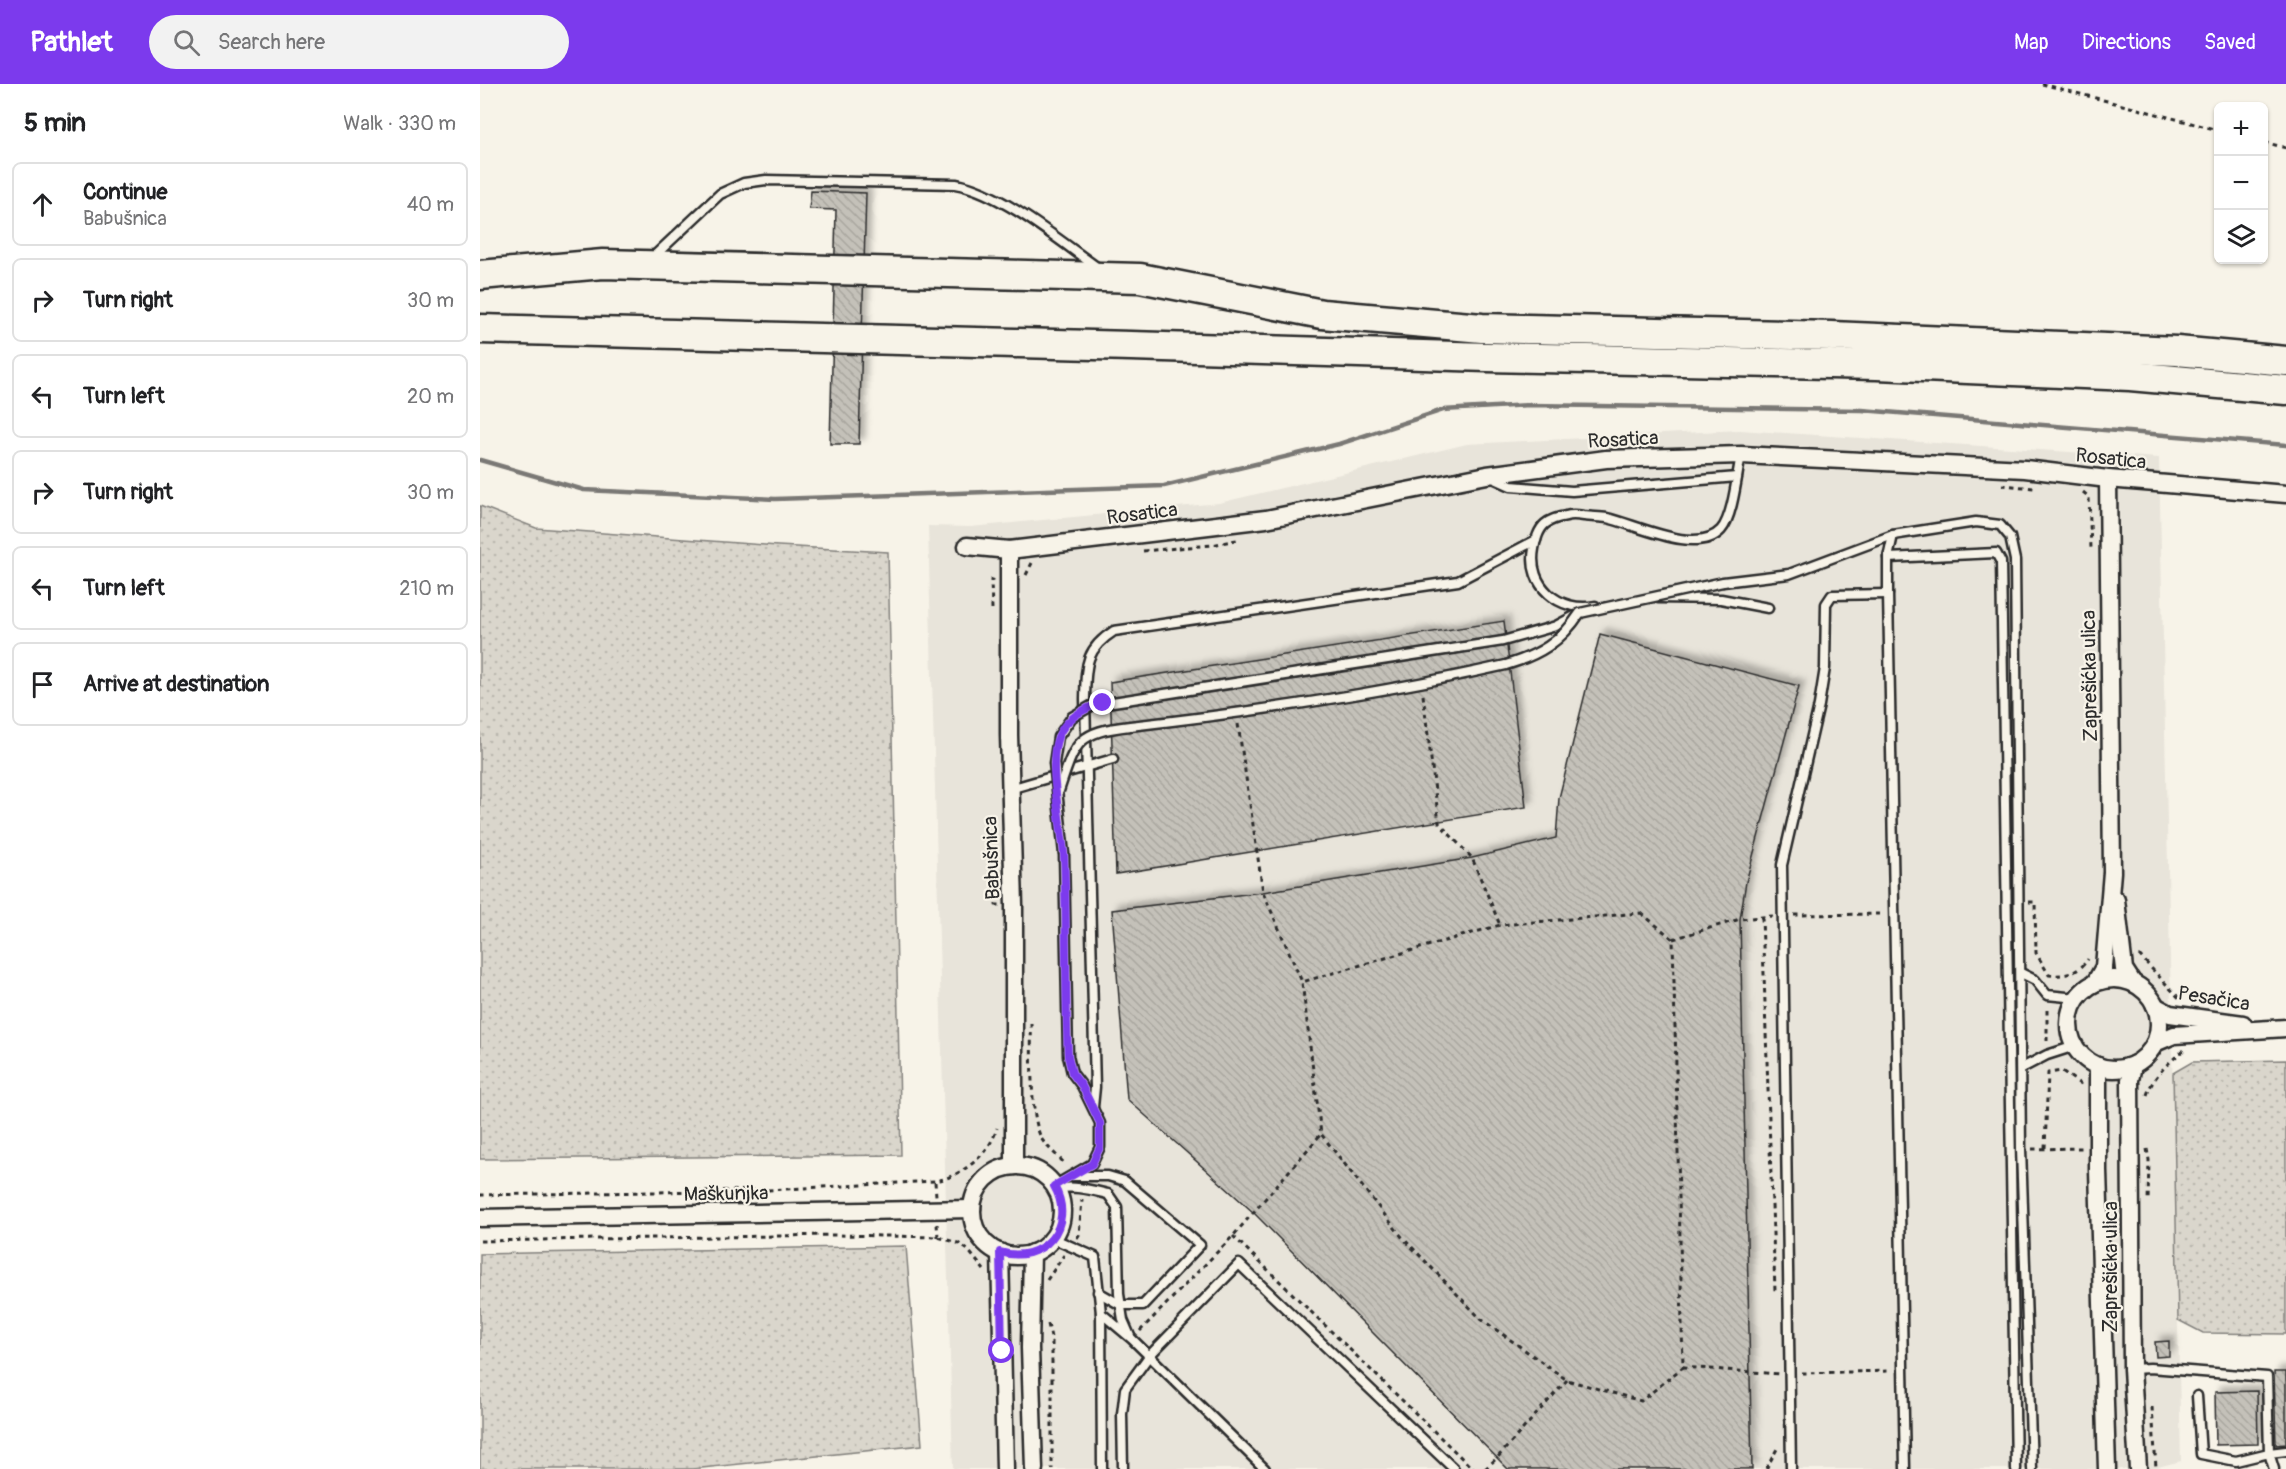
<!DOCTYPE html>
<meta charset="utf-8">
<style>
body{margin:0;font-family:Pangolin,sans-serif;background:#f2f2f2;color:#202124}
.controls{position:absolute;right:18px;top:18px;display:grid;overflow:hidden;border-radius:9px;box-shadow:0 2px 4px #0004}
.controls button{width:54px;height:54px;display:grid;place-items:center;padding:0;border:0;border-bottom:2px solid #e0e0e0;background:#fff;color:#202124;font:30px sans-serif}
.stop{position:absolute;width:18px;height:18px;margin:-14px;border:4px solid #7c3aed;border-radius:50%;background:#fff}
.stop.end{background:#7c3aed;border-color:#fff;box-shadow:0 2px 6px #0008}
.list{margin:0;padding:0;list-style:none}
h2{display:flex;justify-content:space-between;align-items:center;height:78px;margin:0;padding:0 24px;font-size:26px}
h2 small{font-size:20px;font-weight:400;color:#757577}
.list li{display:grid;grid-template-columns:39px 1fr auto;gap:18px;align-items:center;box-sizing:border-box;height:84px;margin:0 12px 12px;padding:0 12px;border:2px solid #e0e0e0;border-radius:9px}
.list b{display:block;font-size:22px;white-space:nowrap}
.list p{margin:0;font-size:20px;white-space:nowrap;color:#757577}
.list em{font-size:20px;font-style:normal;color:#757577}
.icon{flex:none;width:33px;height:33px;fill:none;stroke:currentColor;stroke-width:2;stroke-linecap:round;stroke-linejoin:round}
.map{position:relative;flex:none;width:1806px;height:1385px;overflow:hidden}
header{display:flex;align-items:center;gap:36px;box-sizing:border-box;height:84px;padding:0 30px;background:#7c3aed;color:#fff}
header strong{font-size:28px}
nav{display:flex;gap:33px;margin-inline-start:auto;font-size:21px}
.search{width:420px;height:54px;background:#f2f2f2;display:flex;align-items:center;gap:15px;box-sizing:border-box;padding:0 21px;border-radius:33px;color:#757577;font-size:22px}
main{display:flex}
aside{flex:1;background:#fff}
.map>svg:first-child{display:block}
.built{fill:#e8e4da}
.grass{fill:url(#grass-dots);stroke:#82807c;stroke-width:1.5}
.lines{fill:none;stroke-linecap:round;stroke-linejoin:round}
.stream{stroke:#7a7874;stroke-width:4.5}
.building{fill:url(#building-back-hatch);stroke:#2b2b2b;stroke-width:1.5;filter:url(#shadow)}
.service-casing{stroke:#2b2b2b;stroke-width:13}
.minor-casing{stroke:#2b2b2b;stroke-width:21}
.motorway-casing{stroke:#2b2b2b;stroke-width:33}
.path{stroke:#2b2b2b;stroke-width:3;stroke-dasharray:4.5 4.5;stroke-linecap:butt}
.service{stroke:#f7f3e8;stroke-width:8}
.minor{stroke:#f7f3e8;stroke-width:16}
.motorway{stroke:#f7f3e8;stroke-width:28}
.service-bridge-casing{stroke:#2b2b2b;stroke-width:13;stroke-linecap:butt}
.service-bridge{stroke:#f7f3e8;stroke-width:8}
.route{stroke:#7c3aed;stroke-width:8}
.labels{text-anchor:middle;stroke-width:4.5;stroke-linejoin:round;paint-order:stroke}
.street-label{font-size:20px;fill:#2b2b2b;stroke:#f7f3e8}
</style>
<header>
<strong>Pathlet</strong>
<div class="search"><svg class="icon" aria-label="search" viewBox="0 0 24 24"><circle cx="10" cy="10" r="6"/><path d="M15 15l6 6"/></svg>Search here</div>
<nav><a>Map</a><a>Directions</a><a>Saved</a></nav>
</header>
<main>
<aside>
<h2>5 min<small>Walk · 330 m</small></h2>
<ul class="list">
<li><svg class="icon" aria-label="ahead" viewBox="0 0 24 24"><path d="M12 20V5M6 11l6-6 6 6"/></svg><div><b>Continue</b><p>Babušnica</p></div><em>40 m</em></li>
<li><svg class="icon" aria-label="right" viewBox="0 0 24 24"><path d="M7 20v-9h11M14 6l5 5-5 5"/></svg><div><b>Turn right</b></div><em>30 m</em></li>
<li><svg class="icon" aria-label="left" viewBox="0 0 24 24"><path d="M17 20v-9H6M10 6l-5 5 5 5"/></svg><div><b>Turn left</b></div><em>20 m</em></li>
<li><svg class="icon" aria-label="right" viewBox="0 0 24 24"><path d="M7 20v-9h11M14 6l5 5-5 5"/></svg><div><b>Turn right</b></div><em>30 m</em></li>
<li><svg class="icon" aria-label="left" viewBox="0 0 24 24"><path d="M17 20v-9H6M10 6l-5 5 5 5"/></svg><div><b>Turn left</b></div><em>210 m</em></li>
<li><svg class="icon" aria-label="arrive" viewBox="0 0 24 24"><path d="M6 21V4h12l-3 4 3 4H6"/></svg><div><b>Arrive at destination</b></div></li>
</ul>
</aside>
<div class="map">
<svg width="1806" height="1385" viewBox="0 0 1806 1385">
<defs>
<pattern id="grass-dots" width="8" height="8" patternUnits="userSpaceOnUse" patternTransform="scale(1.5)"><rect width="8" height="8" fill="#dad6cc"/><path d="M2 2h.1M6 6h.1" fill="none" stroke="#bbb8af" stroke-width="1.8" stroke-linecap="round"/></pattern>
<pattern id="building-back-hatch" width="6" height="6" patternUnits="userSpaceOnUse" patternTransform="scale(1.5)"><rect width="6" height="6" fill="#c4c1b9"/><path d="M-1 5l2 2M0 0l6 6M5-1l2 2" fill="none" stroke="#a9a69f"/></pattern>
<filter id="shadow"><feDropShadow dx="5.5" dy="-5.5" stdDeviation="3" flood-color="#0004"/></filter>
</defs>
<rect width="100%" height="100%" fill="#f7f3e8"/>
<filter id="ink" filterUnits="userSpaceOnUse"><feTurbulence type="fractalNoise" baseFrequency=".0167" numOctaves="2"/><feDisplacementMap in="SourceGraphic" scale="12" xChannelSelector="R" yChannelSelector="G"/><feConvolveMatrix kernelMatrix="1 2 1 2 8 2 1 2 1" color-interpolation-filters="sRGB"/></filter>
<g filter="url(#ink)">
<!-- built -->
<path class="built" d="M 1260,346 L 1679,374 L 1701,1377 L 1670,1385 L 473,1385 L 448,442 L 491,443 L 739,419 L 987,360 Z"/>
<!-- grass -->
<g class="grass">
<path d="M 0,422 L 56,444 L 298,462 L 408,468 L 421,1071 L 0,1075 Z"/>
<path d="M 1806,976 L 1806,1250 L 1723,1249 L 1698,1236 L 1693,989 L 1712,978 Z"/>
<path d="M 426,1162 L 442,1361 L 212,1385 L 0,1385 L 0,1170 Z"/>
</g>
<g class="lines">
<!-- stream -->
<path class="stream" d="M 0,376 L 104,406 L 295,415 L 684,402 L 859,360 L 963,326 L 1049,321 L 1382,326 L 1806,361"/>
</g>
<!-- building -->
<g class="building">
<path d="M 331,107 L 386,109 L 379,360 L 350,360 L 356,126 L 329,125 Z"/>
<path d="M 1024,537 L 1046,723 L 636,790 L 630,598 Z"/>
<path d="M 1120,550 L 1319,602 L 1266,798 L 1260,835 L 1272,1385 L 1028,1385 L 774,1129 L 647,1015 L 632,826 L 783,808 L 992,774 L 1076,754 L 1079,714 Z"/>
<path d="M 1689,1257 L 1689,1272 L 1676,1273 L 1675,1258 Z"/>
<path d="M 1794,1288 L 1806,1288 L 1806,1360 L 1796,1361 Z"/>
<path d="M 1777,1307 L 1778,1360 L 1736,1361 L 1735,1308 Z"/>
</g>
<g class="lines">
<defs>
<g id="service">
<path d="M 171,175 L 240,110 L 264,99 L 286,96 L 476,100 C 521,108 580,157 618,184"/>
<path d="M 1011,393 L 1031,402 L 1092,407 L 1257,393"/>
<path d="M 1413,451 L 1408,474 L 1408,510 L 1425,1385"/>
<path d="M 1408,474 L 1516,469 L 1521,478 L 1536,1385"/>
<path d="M 1243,498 L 1309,490 L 1413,451 L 1496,438 L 1520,441 L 1530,453 L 1535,476 L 1541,1065 L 1552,1385"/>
<path d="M 1178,514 L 1241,515 L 1288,524"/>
<path d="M 1115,522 C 1080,529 1047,502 1054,465 C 1055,457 1059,445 1065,440 C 1070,436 1080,433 1086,432 C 1092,430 1098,431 1104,432 C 1112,433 1120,433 1127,434 C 1155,440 1217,472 1241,446 C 1253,433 1257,390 1261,371"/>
<path d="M 646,616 L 1023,557 L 1076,542 L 1100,529"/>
<path d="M 650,642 C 776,628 902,609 1026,581"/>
<path d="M 530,705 L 633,675"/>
<path d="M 1541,889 L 1555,896 L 1567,911 L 1597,914"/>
<path d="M 1542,984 L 1567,971 L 1595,962"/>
<path d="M 613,1023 L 615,1003 L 605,615 C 606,583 604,566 634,547 L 978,497 L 1056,456"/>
<path d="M 594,1092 L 628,1092 L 645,1097 L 720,1161 L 663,1221 L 641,1221 L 618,1208"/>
<path d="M 574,1102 L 612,1080 L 620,1063 L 620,1039 L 602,1002 L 592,989 L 588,972 L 584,770"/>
<path d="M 576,1105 C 594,1101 611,1106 628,1110 L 637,1123 L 639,1210 L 643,1236 L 650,1252"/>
<path d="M 572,1154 L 615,1173 L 621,1229 L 622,1385"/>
<path d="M 621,1229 L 652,1255 L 785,1385"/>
<path d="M 1652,1285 L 1670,1284 L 1787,1293 L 1789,1369 L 1794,1385"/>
<path d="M 1717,1312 L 1721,1370 L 1756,1377 L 1789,1369 L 1806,1367"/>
<path d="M 643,1385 L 642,1330 L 645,1305 L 669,1272 L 759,1180 L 974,1385"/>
<path d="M 1311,1385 L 1302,781 L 1339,621 L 1345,584 L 1346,520 L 1352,511 L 1408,510"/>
</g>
<g id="minor">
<path d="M 487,462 L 529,466 L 786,435 L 1007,391 L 1126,375 L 1261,371 L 1545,385 L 1628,395 L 1806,410"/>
<path d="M 529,466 L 529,651 L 534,821 L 534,1082"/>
<path d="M 1636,816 L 1644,885 L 1653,899"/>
<circle cx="1634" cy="940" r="45"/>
<path d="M 1615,899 L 1624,883 L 1632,788 L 1628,395"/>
<path d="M 1675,922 L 1690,930 L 1763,940"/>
<path d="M 1675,959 L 1694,951 L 1806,944"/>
<path d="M 1653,981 L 1650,996 L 1652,1285 L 1658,1385"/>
<path d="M 1618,982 L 1618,1086 L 1627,1385"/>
<circle cx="537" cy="1127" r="45"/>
<path d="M 0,1134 L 492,1125"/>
<path d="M 520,1168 L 525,1385"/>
<path d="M 552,1169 L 550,1264 L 554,1385"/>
</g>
<g id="motorway">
<path d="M 0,191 L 123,180 L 660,194 L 842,230 L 1002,244 L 1352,252 L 1697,267 L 1806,277"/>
<path d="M 0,245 L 651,262 L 1007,273 L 1397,281 L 1650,292 L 1806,306"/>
</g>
</defs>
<!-- service casing -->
<use href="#service" class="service-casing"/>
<!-- minor casing -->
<use href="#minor" class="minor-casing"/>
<!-- motorway casing -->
<use href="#motorway" class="motorway-casing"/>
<!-- path -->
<g class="path">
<path d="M 1562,0 L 1738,46"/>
<path d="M 1784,58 L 1806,64"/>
<path d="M 1522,401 L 1554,404"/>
<path d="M 1603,408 L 1609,413 L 1611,465"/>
<path d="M 663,467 L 732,461 L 761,455"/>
<path d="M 546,491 L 552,479"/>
<path d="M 512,525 L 511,496 L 514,496"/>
<path d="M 943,611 L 959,739 L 992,774 L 1020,841"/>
<path d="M 758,640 L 783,808 L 822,898"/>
<path d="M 516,802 L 516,821 L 520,821"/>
<path d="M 1549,818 L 1555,818 L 1556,869 L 1569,891 C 1586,892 1598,890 1608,875"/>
<path d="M 1161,829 L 1193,855 L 1203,1283 L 1161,1317 L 1087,1296 L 1001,1235 L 922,1153 L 841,1050 L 822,898 L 1020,841 Z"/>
<path d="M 1314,831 L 1404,830"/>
<path d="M 1282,833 L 1295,1207"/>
<path d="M 1193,855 L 1260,835 L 1293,832"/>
<path d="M 1659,871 L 1700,915"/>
<path d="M 1567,926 L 1567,957"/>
<path d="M 551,939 C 552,965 549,1037 563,1057 C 569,1065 579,1073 586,1081"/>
<path d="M 1667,1011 C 1673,992 1689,978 1704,966"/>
<path d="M 1565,1064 L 1568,989 L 1582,987 L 1600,1000 L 1602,1004"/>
<path d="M 1552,1065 L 1602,1064"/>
<path d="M 1667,1065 L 1669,1076 L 1668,1118"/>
<path d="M 455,1098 L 456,1112"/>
<path d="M 0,1111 L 288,1106 L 455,1097 C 481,1093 510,1070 517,1044"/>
<path d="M 457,1140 L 458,1153"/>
<path d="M 753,1152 L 993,1385"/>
<path d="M 597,1154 L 599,1151 L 602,1116"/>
<path d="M 0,1157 L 355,1151 L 458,1153 L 478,1159 L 488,1166 L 504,1186"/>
<path d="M 567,1196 L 584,1171"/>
<path d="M 568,1240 L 572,1258 L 572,1385"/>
<path d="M 660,1247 L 753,1152 L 841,1050"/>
<path d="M 1203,1283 L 1300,1290"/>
<path d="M 1322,1289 L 1411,1287"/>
<path d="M 1672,1323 L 1676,1384"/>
<path d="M 1005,1385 L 1017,1374 L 1087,1296"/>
<path d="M 1286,1385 L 1298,1363"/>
</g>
<!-- service -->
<use href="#service" class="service"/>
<!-- minor -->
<use href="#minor" class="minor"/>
<!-- motorway -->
<use href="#motorway" class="motorway"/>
<defs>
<g id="service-bridge">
<path d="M 1026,581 C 1059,571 1081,558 1100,529 L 1243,498"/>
<path d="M 579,707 C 595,659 596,648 650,642"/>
<path d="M 584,770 L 574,679 L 578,653 L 592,633 L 613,621 L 646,616"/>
</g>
</defs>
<!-- service-bridge casing -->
<use href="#service-bridge" class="service-bridge-casing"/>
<!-- service-bridge -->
<use href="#service-bridge" class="service-bridge"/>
</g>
</g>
<g class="lines" filter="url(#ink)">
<!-- route -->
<path class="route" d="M 522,1267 L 520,1168 C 562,1181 597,1142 574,1102 L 612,1080 L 620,1063 L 620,1039 L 602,1002 L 592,989 L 588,972 C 585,905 587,838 584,771 C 582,740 567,682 578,653 C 585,635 605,623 623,619"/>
</g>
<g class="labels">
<!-- street labels -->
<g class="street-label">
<text transform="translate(1143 355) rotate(-3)" y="7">Rosatica</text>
<text transform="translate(1631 374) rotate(6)" y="7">Rosatica</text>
<text transform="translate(662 429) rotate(-7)" y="7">Rosatica</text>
<text transform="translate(1609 592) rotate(-91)" y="7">Zaprešićka ulica</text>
<text transform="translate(511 774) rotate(-92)" y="7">Babušnica</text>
<text transform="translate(1734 914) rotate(9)" y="7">Pesačica</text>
<text transform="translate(246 1109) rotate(-1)" y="7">Maškunjka</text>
<text transform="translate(1630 1183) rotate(-90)" y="7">Zaprešićka ulica</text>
</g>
</g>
</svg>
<div class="controls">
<button>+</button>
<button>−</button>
<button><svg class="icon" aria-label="layers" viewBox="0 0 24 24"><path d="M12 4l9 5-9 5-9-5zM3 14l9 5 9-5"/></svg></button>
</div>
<div class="stop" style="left:522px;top:1267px"></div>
<div class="stop end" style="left:623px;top:619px"></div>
</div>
</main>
